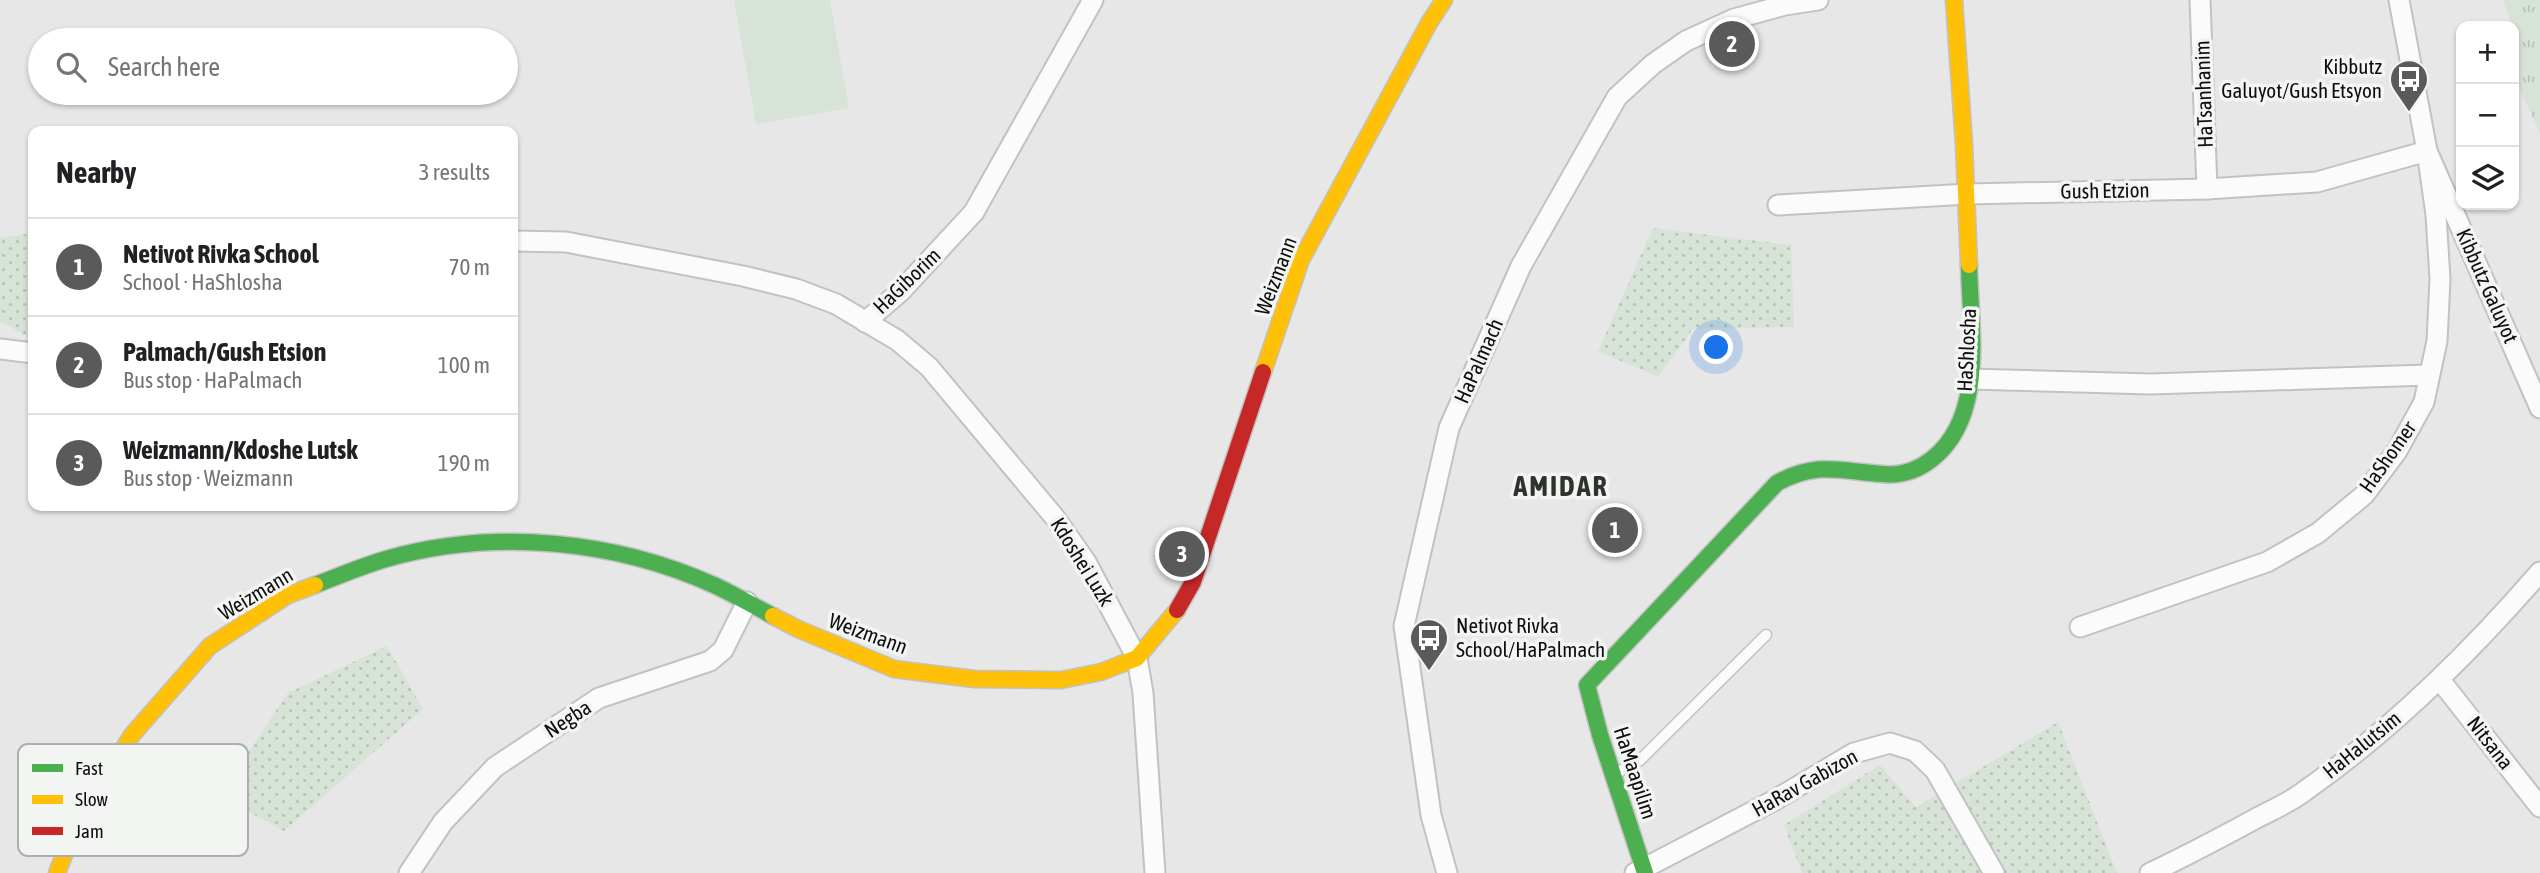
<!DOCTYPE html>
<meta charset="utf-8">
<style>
body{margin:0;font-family:"Asap Condensed",sans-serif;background:#f2f2f2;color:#202124}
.controls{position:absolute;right:21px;top:21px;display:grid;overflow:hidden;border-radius:14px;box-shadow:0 2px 5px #0004}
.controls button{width:63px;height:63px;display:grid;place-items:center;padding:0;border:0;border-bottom:2px solid #e0e0e0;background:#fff;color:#202124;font:35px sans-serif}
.you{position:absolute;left:1717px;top:348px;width:24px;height:24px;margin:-18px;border:5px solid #fff;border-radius:50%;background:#1a73e8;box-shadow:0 0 0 10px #1a73e833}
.badge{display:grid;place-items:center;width:46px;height:46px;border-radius:50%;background:#5a5a5a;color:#fff;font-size:23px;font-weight:700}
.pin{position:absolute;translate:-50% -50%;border:4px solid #fff;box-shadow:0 2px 7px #0006}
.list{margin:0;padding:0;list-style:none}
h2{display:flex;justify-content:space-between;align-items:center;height:91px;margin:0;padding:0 28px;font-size:30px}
h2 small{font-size:23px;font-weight:400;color:#757577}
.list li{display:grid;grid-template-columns:46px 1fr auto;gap:21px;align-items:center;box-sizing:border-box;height:98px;padding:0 28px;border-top:2px solid #e0e0e0}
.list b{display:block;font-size:26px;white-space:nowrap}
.list p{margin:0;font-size:23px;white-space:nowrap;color:#757577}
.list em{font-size:23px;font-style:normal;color:#757577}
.icon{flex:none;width:38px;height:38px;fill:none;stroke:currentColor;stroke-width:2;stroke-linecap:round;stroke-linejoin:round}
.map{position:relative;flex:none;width:2540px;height:873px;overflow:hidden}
.search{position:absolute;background:#fff;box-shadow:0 2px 5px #0004;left:28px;top:28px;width:490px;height:77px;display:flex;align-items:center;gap:18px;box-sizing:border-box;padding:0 24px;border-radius:38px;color:#757577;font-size:26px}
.panel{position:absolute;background:#fff;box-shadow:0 2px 5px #0004;left:28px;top:126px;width:490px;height:385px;border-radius:14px}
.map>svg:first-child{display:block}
.grass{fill:url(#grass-tufts)}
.park{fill:url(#park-dots)}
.pitch{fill:#d8e3d7}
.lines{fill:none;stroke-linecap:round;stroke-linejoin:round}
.lane-casing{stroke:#c2c2c2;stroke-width:13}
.street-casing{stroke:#c2c2c2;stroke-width:23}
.fast-casing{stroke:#c2c2c2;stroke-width:19}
.slow-casing{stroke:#c2c2c2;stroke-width:19}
.jam-casing{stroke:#c2c2c2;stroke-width:19}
.lane{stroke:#fbfbfb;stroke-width:10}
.street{stroke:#fbfbfb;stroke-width:19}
.fast{stroke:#4caf50;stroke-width:16}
.slow{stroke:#ffc107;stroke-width:16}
.jam{stroke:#c62828;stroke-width:16}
.labels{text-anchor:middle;stroke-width:7;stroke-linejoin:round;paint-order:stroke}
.poi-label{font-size:21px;fill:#0e0e0e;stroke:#f2f5f2;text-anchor:end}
.street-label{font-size:21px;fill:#0e0e0e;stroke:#f2f5f2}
.district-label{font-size:28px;font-weight:bold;letter-spacing:2px;fill:#303230;stroke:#f2f5f2}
.key{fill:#f2f5f2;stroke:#aeb0ae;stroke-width:2}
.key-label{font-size:19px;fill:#0e0e0e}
</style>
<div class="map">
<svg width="2540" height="873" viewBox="0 0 2540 873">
<defs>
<pattern id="grass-tufts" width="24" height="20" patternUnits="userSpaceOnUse" patternTransform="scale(1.75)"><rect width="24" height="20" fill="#d8e3d7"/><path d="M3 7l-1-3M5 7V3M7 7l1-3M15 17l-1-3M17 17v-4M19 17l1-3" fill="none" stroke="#b8c2b7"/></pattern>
<pattern id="park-dots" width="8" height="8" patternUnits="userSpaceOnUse" patternTransform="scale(1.75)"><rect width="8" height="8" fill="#d8e3d7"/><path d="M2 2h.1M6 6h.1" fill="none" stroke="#b8c2b7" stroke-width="1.8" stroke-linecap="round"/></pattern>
</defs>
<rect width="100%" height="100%" fill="#e6e7e6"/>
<!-- grass -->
<path class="grass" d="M 2503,0 L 2540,0 L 2540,133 L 2514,77 L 2514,26 L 2509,26 L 2511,24 Z"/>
<!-- park -->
<g class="park">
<path d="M 1653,228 L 1791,245 L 1794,327 L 1693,329 L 1658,377 L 1598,351 Z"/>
<path d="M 33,233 L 33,337 L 30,338 L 0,321 L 0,238 Z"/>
<path d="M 387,646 L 423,709 L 284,831 L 219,796 L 288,693 Z"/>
<path d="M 2058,722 L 2117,873 L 1802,873 L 1784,825 L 1880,765 L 1916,807 Z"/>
</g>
<!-- pitch -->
<path class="pitch" d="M 734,0 L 830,0 L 849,108 L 756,124 Z"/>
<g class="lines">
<defs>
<path id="lane" d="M 1615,774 L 1640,760 L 1766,635"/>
<g id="street">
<path d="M 2200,0 L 2207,189"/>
<path d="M 2399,0 L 2427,151 L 2540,408"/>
<path d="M 1778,205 L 1968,194 L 2207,189 L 2317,182 L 2427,151"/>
<path d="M 513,241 L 566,242 L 743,276 L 796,289 L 836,304 L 897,340 L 929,367 L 1056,519 L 1086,562 L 1137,658 L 1143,693 L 1155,873"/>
<path d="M 865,322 L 901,291 L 974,212 L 1093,0"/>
<path d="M 0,349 L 33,353"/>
<path d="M 1969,379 L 2151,384 L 2429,375"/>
<path d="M 2080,627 L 2267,562 L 2318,533 L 2364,495 L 2397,451 L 2424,402 L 2437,341 L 2440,279 L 2436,215 L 2427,151"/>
<path d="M 2440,680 L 2540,807"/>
<path d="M 409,873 L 443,822 L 495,767 L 599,698 L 710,661 L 723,650 L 747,602"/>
<path d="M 1447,873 L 1431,815 L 1404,626 L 1449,428 L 1521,266 L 1617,97 L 1653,64 L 1686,41 L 1734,19 L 1785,5 L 1818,0"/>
<path d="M 1635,873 L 1773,801 L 1854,753 L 1890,743 L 1915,751 L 1935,770 L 1994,873"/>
<path d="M 2150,873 C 2186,856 2220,838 2255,819 C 2272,810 2291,802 2306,790 C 2394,728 2470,653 2540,572"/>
</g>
<g id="fast">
<path d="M 315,585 C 339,576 362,566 386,559 C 493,528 615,540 716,586 C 735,595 754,606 773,616"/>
<path d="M 1645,873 L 1600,735 L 1587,685 L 1777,483 C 1817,461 1839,471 1882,474 C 1900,476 1917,471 1932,459 C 1987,416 1970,327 1969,265"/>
</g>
<g id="slow">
<path d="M 1954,0 L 1964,144 L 1969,265"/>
<path d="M 1263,372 L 1301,260 L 1429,23 L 1444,0"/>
<path d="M 773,616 L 798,629 L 894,669 L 974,679 L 1061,680 L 1101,672 L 1137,658 L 1177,610"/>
<path d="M 57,873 L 77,822 L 132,735 L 210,646 L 288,595 L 315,585"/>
</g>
<path id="jam" d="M 1177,610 L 1193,582 L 1263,372"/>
</defs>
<!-- lane casing -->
<use href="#lane" class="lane-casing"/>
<!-- street casing -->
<use href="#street" class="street-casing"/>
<!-- fast casing -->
<use href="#fast" class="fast-casing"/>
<!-- slow casing -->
<use href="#slow" class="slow-casing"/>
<!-- jam casing -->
<use href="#jam" class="jam-casing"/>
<!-- lane -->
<use href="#lane" class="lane"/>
<!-- street -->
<use href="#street" class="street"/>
<!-- fast -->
<use href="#fast" class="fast"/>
<!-- slow -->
<use href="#slow" class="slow"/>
<!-- jam -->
<use href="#jam" class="jam"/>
</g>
<!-- icons -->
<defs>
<symbol id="bus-pin" viewBox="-11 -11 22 30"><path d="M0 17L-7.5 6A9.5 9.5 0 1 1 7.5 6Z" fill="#5a5a5a" stroke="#f2f5f2"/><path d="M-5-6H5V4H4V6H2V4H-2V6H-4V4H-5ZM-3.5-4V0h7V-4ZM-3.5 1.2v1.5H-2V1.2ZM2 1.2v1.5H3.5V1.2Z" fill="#fff"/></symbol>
</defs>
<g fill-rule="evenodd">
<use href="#bus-pin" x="2387" y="57" width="44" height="60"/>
<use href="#bus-pin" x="1407" y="616" width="44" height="60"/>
</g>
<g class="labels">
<!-- poi labels -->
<g class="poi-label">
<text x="2382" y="74">Kibbutz<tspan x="2382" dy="24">Galuyot/Gush Etsyon</tspan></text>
<text x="1456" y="633" text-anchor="start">Netivot Rivka<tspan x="1456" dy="24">School/HaPalmach</tspan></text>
</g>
<!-- street labels -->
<g class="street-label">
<text transform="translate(2204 94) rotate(-92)" y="7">HaTsanhanim</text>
<text transform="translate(2105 191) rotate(-1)" y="7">Gush Etzion</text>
<text transform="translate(1276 276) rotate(-69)" y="7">Weizmann</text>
<text transform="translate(907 281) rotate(-44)" y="7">HaGiborim</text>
<text transform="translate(2487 286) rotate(66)" y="7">Kibbutz Galuyot</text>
<text transform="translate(1967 350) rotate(-87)" y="7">HaShlosha</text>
<text transform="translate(1479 361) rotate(-66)" y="7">HaPalmach</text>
<text transform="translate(2388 457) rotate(-55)" y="7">HaShomer</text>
<text transform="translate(1082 562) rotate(58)" y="7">Kdoshei Luzk</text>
<text transform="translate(256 594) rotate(-31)" y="7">Weizmann</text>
<text transform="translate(868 634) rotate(20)" y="7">Weizmann</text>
<text transform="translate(568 719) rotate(-33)" y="7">Negba</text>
<text transform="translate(2490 743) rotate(52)" y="7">Nitsana</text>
<text transform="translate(2362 745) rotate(-39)" y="7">HaHalutsim</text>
<text transform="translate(1635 773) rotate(72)" y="7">HaMaapilim</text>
<text transform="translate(1805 783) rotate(-29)" y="7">HaRav Gabizon</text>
</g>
<!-- district labels -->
<g class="district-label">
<text x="1561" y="496">AMIDAR</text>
</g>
</g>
<!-- legend -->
<rect x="18" y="744" width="230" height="112" rx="10" class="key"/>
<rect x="32" y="764" width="31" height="8" fill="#4caf50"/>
<rect x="32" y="795" width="31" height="9" fill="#ffc107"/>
<rect x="32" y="827" width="31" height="8" fill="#c62828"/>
<g class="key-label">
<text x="75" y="775">Fast</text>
<text x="75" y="806">Slow</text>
<text x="75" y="838">Jam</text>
</g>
</svg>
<div class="controls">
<button>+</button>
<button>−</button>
<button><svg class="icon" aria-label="layers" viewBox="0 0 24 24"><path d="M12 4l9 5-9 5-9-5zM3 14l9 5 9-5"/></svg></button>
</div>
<div class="you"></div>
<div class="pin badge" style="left:1615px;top:530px">1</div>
<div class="pin badge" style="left:1732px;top:44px">2</div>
<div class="pin badge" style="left:1182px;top:554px">3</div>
<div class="search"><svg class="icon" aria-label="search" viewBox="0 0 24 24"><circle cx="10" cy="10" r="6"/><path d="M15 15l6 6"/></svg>Search here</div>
<section class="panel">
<h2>Nearby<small>3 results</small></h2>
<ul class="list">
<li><span class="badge">1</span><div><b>Netivot Rivka School</b><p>School · HaShlosha</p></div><em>70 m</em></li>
<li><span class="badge">2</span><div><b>Palmach/Gush Etsion</b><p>Bus stop · HaPalmach</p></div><em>100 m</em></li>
<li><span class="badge">3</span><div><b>Weizmann/Kdoshe Lutsk</b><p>Bus stop · Weizmann</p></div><em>190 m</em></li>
</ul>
</section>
</div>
